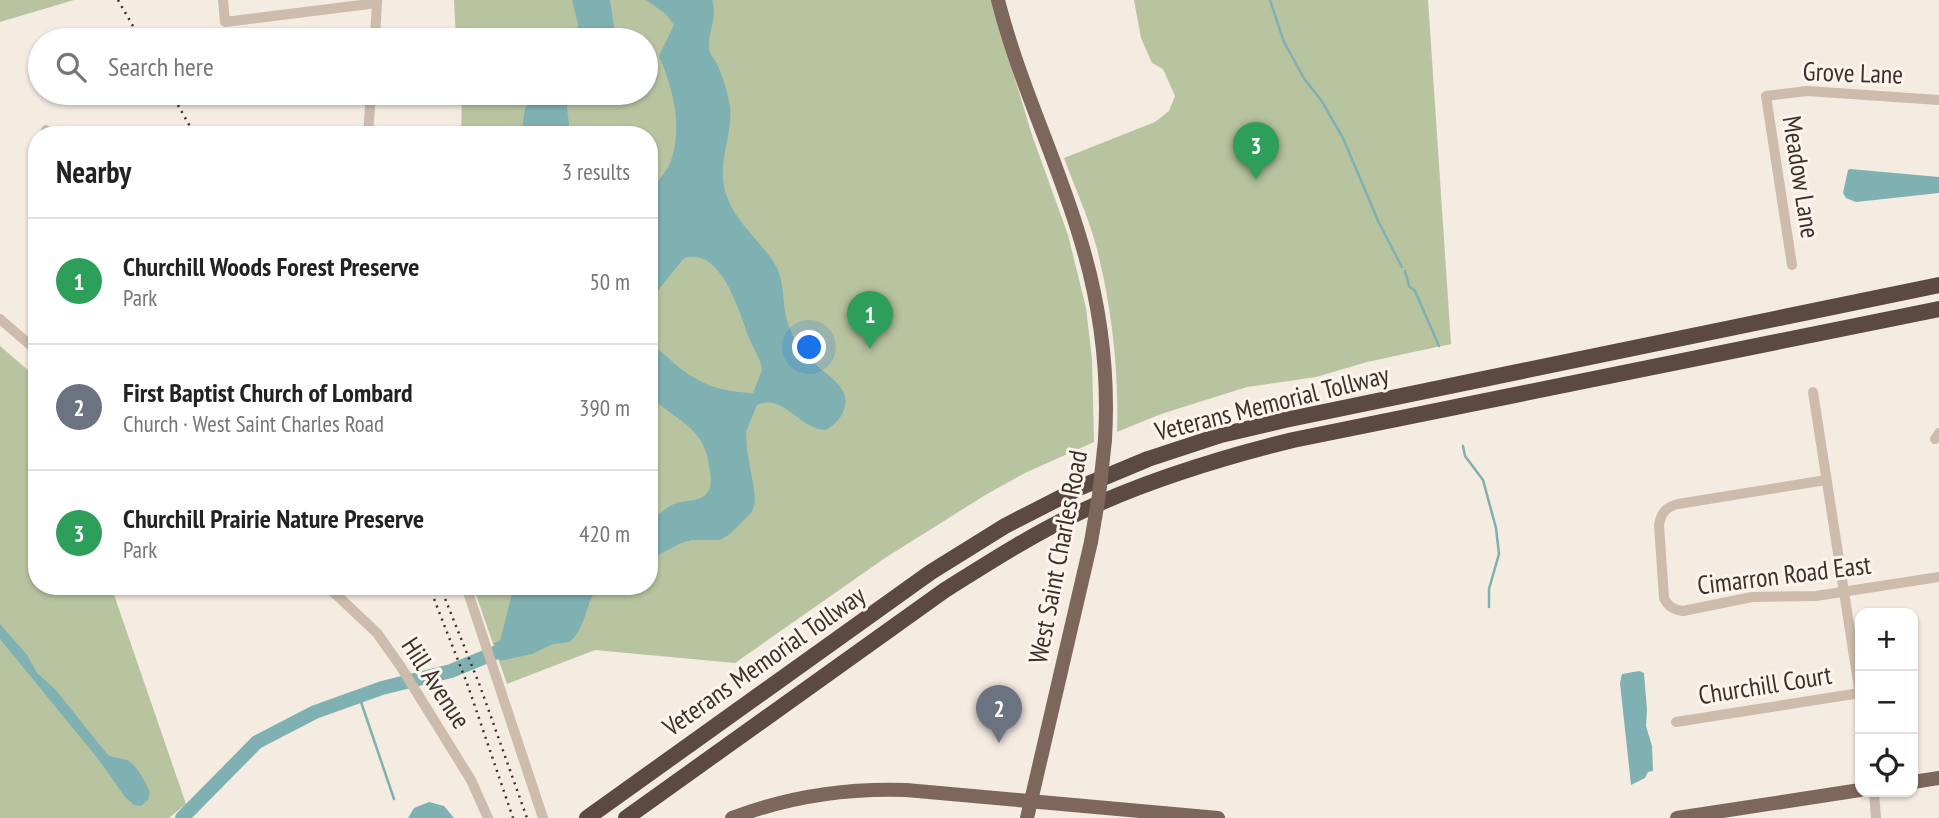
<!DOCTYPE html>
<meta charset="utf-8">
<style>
body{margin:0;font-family:"PT Sans Narrow",sans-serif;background:#f2f2f2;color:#222}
.controls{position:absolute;right:21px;bottom:21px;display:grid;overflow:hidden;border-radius:14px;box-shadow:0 2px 5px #0004}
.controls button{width:63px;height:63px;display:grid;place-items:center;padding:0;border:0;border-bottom:2px solid #e0e0e0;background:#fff;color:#222;font:35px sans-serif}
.you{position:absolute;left:810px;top:348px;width:24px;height:24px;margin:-18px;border:5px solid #fff;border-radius:50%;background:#1a73e8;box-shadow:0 0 0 10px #1a73e833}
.badge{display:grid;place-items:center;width:46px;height:46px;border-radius:50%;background:#db2777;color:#fff;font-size:23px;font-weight:700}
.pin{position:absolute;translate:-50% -58px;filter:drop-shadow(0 2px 4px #0008)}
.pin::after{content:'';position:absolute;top:37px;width:24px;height:21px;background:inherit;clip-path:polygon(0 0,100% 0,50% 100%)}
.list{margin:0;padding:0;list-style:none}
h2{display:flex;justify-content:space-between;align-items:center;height:91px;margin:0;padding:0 28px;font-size:30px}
h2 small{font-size:23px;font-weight:400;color:#767676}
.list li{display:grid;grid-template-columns:46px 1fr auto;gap:21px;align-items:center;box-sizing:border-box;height:126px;padding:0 28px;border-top:2px solid #e0e0e0}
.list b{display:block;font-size:26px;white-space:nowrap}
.list p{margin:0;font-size:23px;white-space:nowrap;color:#767676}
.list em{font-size:23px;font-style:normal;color:#767676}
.icon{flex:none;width:38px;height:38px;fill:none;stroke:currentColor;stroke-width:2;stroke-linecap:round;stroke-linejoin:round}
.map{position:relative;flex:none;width:1939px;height:818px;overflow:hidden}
.search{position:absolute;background:#fff;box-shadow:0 2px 5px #0004;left:28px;top:28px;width:630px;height:77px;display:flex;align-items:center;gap:18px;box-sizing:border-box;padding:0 24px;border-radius:38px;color:#767676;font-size:26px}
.panel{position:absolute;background:#fff;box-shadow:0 2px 5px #0004;left:28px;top:126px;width:630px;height:469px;border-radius:28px}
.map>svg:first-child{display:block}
.green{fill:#b8c4a0}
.water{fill:#7fb0b2}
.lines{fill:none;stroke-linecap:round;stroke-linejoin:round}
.stream{stroke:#7fb0b2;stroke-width:2.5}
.river{stroke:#7fb0b2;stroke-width:14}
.minor{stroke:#cdbbac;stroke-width:10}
.major{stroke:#7d675c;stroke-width:14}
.highway{stroke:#5c4a42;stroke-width:16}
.rail{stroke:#3b302b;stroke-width:2.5;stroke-dasharray:2 5;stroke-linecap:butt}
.major-bridge{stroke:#7d675c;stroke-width:14}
.labels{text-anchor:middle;stroke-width:6;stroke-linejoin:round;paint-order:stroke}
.street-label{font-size:26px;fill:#3b302b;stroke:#fbf5ee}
</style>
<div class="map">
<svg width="1939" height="818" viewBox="0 0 1939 818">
<rect width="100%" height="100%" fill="#f4ebe1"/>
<!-- green -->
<g class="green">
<path d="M 0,0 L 74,0 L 0,22 Z"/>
<path d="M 454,0 L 991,0 L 1032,135 L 1068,235 L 1086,308 L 1092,359 L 1094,442 L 1025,473 L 987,494 L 885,558 L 735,663 L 595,650 L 507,684 L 473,586 L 649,586 L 649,135 L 461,135 L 462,93 L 646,93 L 646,40 L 456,40 Z"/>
<path d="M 1134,0 L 1428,0 L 1451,344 L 1367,362 L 1316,377 L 1247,387 L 1161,414 L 1117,432 C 1119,371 1112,309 1097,249 C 1089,218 1075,188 1064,158 L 1155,122 L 1169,111 L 1175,96 L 1163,69 L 1152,63 L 1141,38 Z"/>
<path d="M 0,346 L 37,378 L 37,586 L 111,586 L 186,804 L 169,818 L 0,818 Z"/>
</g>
<!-- water -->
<g class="water">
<path d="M 572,0 L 610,0 L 616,40 L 577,40 L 578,24 Z"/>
<path d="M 646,0 L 712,0 C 718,17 708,31 709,47 C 709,55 715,59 718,66 C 723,78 728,93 730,107 C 733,135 717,162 725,191 C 733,219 757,238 773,261 C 785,279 782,298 786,317 C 790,332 798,348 809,359 C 823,373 855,388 843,412 C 839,421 833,426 825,430 C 799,429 784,393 757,405 L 746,432 L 747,450 L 754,489 L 755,502 L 752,512 L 730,534 L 720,540 L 692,540 L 681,543 L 649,560 L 649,521 C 658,516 666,507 676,503 C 686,500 700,502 707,493 C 712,487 711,480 710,473 C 707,426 677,423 649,395 L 649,344 C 660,350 666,356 675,364 C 699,385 723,392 753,393 L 762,370 C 761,359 754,350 750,340 C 740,316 723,246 684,258 L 656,293 L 649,297 C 649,271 650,246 651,221 C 651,211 650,203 652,194 C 655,181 666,174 671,161 C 683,125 673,89 659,56 L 674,25 L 666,14 Z"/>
<path d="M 533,93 L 578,93 L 568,100 L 567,107 L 570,135 L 521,135 L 525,109 Z"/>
<path d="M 1850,169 L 1939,177 L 1939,193 L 1856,202 L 1846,198 L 1843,193 L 1848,170 Z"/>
<path d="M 514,586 L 599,586 C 585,602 587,626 570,642 L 553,644 L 532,654 L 500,661 L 494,643 L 500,641 Z"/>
<path d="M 0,624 L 27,655 L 37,673 L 55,689 L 107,754 C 114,759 116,757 124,759 C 136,762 145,782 150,792 L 148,800 L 141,806 L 134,805 L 125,797 L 99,760 L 0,639 Z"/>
<path d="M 1639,671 L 1644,673 L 1647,710 L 1646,726 L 1652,746 L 1653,771 L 1648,772 L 1645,778 L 1631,785 L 1620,683 L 1622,674 Z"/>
<path d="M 429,802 L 444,806 L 454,818 L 408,818 L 414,808 Z"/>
</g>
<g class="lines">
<!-- stream -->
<g class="stream">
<path d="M 1270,0 L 1284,42 L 1305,80 L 1321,100 L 1343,138 L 1379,223 L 1402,267"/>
<path d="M 1405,271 L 1409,286 L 1415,291 L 1439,346"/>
<path d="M 1463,446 L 1465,456 L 1483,480 L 1496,528 L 1499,554 L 1489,589 L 1489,607"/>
<path d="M 359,696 L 394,799"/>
</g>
<!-- river -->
<path class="river" d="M 182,818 L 257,742 L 315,712 L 382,688 L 451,671 L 502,650"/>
<!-- minor -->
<g class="minor">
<path d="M 223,0 L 225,22 L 377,3"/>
<path d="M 375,40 L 377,0"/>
<path d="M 46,130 L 49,135"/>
<path d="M 368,135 L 371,93"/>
<path d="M 1792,265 L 1766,96 L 1807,91 L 1939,100"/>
<path d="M 0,319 L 37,351"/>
<path d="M 1813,392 L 1860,695"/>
<path d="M 1935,439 L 1939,433"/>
<path d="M 1826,480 L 1678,504 C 1666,507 1661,513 1659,525 L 1664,598 C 1668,607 1674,610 1683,611 L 1752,597 L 1816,596 L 1939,577"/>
<path d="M 327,586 L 377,633 L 401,667 L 471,780 L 488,818"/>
<path d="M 466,586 L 543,818"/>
<path d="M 1676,722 L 1860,693"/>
<path d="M 1874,792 L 1876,818"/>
</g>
<!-- major -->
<g class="major">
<path d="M 998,0 C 1019,83 1056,157 1080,238 C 1100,303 1109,372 1105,440"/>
<path d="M 1913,782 L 1939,778"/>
<path d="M 732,818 C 787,797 847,788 906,790 L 1218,818"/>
<path d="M 1027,818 L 1091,542"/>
<path d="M 1677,818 L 1860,790"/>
</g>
<!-- highway -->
<g class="highway">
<path d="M 587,818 L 931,572 L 1005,526 L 1081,487 L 1148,459 L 1221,435 L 1285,420 L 1939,285"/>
<path d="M 626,818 L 945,590 C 988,563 1033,534 1080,512 C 1148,480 1220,458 1293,440 L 1939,309"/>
</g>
<!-- rail -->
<g class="rail">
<path d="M 118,0 L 141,40"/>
<path d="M 171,93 L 195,135"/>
<path d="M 429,586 L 468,686 L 513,818"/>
<path d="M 440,586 L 480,686 L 527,818"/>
</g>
<!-- major-bridge -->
<path class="major-bridge" d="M 1091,542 L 1099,495 L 1105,440"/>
</g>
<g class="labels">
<!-- street labels -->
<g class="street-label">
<text transform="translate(1853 73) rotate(2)" y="9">Grove Lane</text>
<text transform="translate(1801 177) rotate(81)" y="9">Meadow Lane</text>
<text transform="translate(1272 403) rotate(-14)" y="9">Veterans Memorial Tollway</text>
<text transform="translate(1058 557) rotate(-79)" y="9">West Saint Charles Road</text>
<text transform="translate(1784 575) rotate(-7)" y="9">Cimarron Road East</text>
<text transform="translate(764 661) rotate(-35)" y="9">Veterans Memorial Tollway</text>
<text transform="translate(436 683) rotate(57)" y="9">Hill Avenue</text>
<text transform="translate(1765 685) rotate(-9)" y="9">Churchill Court</text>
</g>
</g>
</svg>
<div class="controls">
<button>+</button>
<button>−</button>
<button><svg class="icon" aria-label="locate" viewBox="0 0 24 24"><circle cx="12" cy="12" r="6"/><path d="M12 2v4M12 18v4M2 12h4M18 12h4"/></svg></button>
</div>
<div class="you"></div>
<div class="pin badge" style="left:870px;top:349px;background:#2e9e5b">1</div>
<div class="pin badge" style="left:999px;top:743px;background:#6b7280">2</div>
<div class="pin badge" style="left:1256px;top:180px;background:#2e9e5b">3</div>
<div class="search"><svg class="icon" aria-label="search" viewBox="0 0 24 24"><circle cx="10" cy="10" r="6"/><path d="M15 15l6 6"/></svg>Search here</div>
<section class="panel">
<h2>Nearby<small>3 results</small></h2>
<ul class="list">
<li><span class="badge" style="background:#2e9e5b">1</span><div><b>Churchill Woods Forest Preserve</b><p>Park</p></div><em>50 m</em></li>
<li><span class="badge" style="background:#6b7280">2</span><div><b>First Baptist Church of Lombard</b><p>Church · West Saint Charles Road</p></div><em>390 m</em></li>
<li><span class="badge" style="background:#2e9e5b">3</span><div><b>Churchill Prairie Nature Preserve</b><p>Park</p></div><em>420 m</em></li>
</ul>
</section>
</div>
